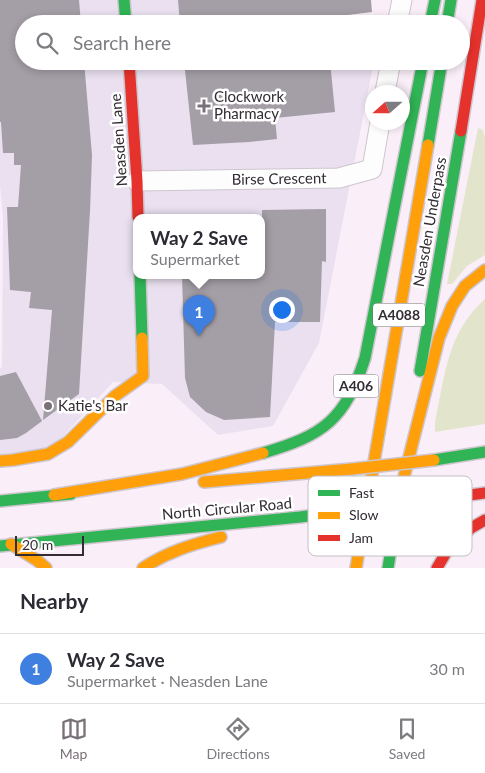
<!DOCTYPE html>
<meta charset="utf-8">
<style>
body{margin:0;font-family:Lato,sans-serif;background:#f7f7f7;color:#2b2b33}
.compass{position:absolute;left:365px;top:85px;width:45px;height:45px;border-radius:50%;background:#fff;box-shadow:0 2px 8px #0003;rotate:249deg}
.scale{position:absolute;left:15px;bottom:12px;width:69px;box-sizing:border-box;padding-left:5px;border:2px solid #332c33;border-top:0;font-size:14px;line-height:18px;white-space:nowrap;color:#332c33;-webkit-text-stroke:4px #fff;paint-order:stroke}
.you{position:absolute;left:281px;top:309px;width:18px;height:18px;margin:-12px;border:4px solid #fff;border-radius:50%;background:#1a73e8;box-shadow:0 0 0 8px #1a73e833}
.badge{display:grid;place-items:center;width:32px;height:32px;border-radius:50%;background:#797078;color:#fff;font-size:16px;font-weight:700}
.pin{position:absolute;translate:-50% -41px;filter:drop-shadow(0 1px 2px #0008)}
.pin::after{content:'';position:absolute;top:26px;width:18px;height:15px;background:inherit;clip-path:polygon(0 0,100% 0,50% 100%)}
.popup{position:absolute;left:133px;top:214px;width:132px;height:65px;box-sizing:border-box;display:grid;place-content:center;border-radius:10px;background:#fff;filter:drop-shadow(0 1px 4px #0005);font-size:16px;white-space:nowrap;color:#7c7c81}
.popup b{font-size:19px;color:#2b2b33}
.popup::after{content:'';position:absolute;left:50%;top:100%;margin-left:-10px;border:10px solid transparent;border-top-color:#fff}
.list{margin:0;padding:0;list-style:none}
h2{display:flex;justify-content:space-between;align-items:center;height:65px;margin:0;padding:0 20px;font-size:21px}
h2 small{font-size:16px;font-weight:400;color:#7c7c81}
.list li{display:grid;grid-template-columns:32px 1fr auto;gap:15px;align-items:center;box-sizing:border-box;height:70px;padding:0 20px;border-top:1px solid #e1e1e2}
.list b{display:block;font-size:19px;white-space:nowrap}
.list p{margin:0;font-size:16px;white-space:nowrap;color:#7c7c81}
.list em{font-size:16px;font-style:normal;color:#7c7c81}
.icon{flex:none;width:28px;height:28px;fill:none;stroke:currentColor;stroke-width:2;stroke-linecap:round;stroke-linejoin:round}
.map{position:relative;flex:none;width:485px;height:568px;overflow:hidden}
.search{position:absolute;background:#fff;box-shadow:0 2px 8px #0003;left:15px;right:15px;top:15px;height:55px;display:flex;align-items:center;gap:12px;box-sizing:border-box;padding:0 18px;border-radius:28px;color:#7c7c81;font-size:19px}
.sheet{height:135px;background:#fff}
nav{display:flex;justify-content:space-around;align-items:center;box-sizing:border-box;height:70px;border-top:1px solid #e1e1e2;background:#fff;font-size:14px;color:#7c7c81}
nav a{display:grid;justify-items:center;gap:2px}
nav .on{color:#797078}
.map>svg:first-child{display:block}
.commercial{fill:#eae0f0;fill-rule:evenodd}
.green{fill:#e2e5cb}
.building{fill:#a49ea6}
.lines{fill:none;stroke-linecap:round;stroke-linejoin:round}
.street-casing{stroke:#cec6ce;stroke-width:21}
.fast-casing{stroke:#cec6ce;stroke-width:14}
.slow-casing{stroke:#cec6ce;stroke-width:14}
.jam-casing{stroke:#cec6ce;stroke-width:14}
.street{stroke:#fefdfe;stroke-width:19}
.fast{stroke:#30b455;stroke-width:11}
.slow{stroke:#ff9f0a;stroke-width:11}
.jam{stroke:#e5322d;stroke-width:11}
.fast-bridge-casing{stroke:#cec6ce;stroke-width:14;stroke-linecap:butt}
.slow-bridge-casing{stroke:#cec6ce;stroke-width:14;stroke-linecap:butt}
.fast-bridge{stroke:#30b455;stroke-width:11}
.slow-bridge{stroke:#ff9f0a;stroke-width:11}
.poi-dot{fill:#797078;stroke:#fff;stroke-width:2}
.labels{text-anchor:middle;stroke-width:5;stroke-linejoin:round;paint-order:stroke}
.shield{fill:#fff;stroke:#706b70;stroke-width:1}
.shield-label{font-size:14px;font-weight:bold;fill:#332c33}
.poi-label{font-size:15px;fill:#332c33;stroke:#fff;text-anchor:start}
.street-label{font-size:15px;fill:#332c33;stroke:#fff}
.key{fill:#fff;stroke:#c2c0c2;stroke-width:1}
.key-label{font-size:14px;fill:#332c33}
</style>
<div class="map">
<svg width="485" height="568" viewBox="0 0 485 568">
<rect width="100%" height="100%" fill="#faeff9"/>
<!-- commercial -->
<g class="commercial">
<path d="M 0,0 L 263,0 L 266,24 L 24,24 L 24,61 L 374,61 L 319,343 L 273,426 L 218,435 L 162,384 L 113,382 L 48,453 L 0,454 L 0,368 L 2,367 L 3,218 L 0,186 ZM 136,217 L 262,217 L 262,275 L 136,275 Z"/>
<path d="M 383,17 L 382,24 L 330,24 Z"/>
</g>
<!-- green -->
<g class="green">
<path d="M 478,128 L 483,130 L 485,138 L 485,255 L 467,266 L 452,284 L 447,284 Z"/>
<path d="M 485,299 L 485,424 L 435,432 L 435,422 C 445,375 447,333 485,299 Z"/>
</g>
<!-- building -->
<g class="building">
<path d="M 0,0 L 79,0 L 81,24 L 24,24 L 24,61 L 84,61 L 92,155 L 90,211 L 79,394 L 43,420 L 52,310 L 29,308 L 31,292 L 10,290 L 7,207 L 18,207 L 21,165 L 14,165 L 14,153 L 3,153 L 1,122 L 0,122 Z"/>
<path d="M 178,0 L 371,0 L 372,12 L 276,24 L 180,24 Z"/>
<path d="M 184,61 L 330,61 L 335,112 L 275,118 L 277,139 L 249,142 L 193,145 Z"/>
<path d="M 326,209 L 326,262 L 322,261 L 320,322 L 275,322 L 270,417 L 224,420 L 206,412 L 190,397 L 185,378 L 182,275 L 262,275 L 262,210 Z"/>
<path d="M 16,372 L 42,421 L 26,433 L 17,438 L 0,440 L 0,376 Z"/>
</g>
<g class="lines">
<defs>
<g id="street">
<path d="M 397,24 L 402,0"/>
<path d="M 385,92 L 391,61"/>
<path d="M 137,181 L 339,178 L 372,169 L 380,122"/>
</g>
<g id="fast">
<path d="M 124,0 L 126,24"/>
<path d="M 430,24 L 435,0"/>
<path d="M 447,24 L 451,0"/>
<path d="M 428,145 L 442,61"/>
<path d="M 140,275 L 142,338"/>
<path d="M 420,371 L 461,131"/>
<path d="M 263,453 C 324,435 345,420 365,358 L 423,61"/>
<path d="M 434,460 L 485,452"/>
<path d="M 0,501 L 71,494"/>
<path d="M 0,546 L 300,517 L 348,511"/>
<path d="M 388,568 L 402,482"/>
</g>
<g id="slow">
<path d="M 0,461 L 13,460 L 48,454 L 68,442 L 115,396 L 143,376 L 142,338"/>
<path d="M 204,482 L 352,469"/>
<path d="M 402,485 L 439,338 L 452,306 L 465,286 L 485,270"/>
<path d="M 54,495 L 182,474 L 263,453"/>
<path d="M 11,544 L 38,561 L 46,568"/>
<path d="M 143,568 C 167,552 193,544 221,537"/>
<path d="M 356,568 L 428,145"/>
</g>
<g id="jam">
<path d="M 129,61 L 137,181 L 138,217"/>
<path d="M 461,131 L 482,0"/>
<path d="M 433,500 L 485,493"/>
<path d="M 437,568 L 447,551 L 471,528 L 485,520"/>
</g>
</defs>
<!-- street casing -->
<use href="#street" class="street-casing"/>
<!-- fast casing -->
<use href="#fast" class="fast-casing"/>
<!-- slow casing -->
<use href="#slow" class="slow-casing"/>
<!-- jam casing -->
<use href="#jam" class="jam-casing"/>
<!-- street -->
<use href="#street" class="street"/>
<!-- fast -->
<use href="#fast" class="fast"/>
<!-- slow -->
<use href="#slow" class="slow"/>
<!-- jam -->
<use href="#jam" class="jam"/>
<defs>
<path id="fast-bridge" d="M 348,511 L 433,500"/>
<path id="slow-bridge" d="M 352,469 L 434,460"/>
</defs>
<!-- fast-bridge casing -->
<use href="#fast-bridge" class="fast-bridge-casing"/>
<!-- slow-bridge casing -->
<use href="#slow-bridge" class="slow-bridge-casing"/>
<!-- fast-bridge -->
<use href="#fast-bridge" class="fast-bridge"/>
<!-- slow-bridge -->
<use href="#slow-bridge" class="slow-bridge"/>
</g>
<!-- markers -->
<g class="poi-dot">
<path d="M201.5 98.5h5v5h5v5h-5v5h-5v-5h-5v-5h5z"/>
<circle cx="48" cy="406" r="5"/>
</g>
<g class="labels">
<!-- shield labels -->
<g class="shield">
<rect x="373" y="303.5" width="52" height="23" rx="4"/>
<rect x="333.5" y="374.5" width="45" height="23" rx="4"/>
</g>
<g class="shield-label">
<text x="399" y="320">A4088</text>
<text x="356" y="391">A406</text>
</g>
<!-- poi labels -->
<g class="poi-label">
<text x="214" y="102">Clockwork<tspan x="214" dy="17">Pharmacy</tspan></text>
<text x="58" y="411">Katie's Bar</text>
</g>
<!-- street labels -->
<g class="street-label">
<text transform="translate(119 140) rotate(-94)" y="5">Neasden Lane</text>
<text transform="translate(279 179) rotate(-1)" y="5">Birse Crescent</text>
<text transform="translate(430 222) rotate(-80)" y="5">Neasden Underpass</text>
<text transform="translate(227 509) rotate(-5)" y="5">North Circular Road</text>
</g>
</g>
<!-- legend -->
<rect x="308" y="476" width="164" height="80" rx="8" class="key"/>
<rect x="318" y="490" width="22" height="6" fill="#30b455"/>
<rect x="318" y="512" width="22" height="7" fill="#ff9f0a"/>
<rect x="318" y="535" width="22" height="6" fill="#e5322d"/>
<g class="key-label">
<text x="349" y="498">Fast</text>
<text x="349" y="520">Slow</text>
<text x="349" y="543">Jam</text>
</g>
</svg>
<svg class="compass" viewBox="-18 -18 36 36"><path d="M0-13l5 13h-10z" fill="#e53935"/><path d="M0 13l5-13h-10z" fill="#7c7c81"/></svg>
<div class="scale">20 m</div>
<div class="you"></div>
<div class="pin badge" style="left:199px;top:336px;background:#3f7fe0">1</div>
<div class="popup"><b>Way 2 Save</b>Supermarket</div>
<div class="search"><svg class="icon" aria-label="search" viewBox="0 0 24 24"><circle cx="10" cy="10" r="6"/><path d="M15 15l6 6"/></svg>Search here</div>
</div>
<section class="sheet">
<h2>Nearby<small></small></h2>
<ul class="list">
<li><span class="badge" style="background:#3f7fe0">1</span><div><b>Way 2 Save</b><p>Supermarket · Neasden Lane</p></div><em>30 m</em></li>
</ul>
</section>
<nav>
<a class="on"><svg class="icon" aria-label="map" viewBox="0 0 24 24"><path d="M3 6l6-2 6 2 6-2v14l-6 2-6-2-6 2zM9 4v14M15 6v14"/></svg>Map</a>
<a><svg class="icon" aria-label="directions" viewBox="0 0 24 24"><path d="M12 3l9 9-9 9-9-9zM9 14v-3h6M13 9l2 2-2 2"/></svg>Directions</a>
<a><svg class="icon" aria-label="saved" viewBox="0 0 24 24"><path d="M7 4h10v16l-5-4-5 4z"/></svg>Saved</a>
</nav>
